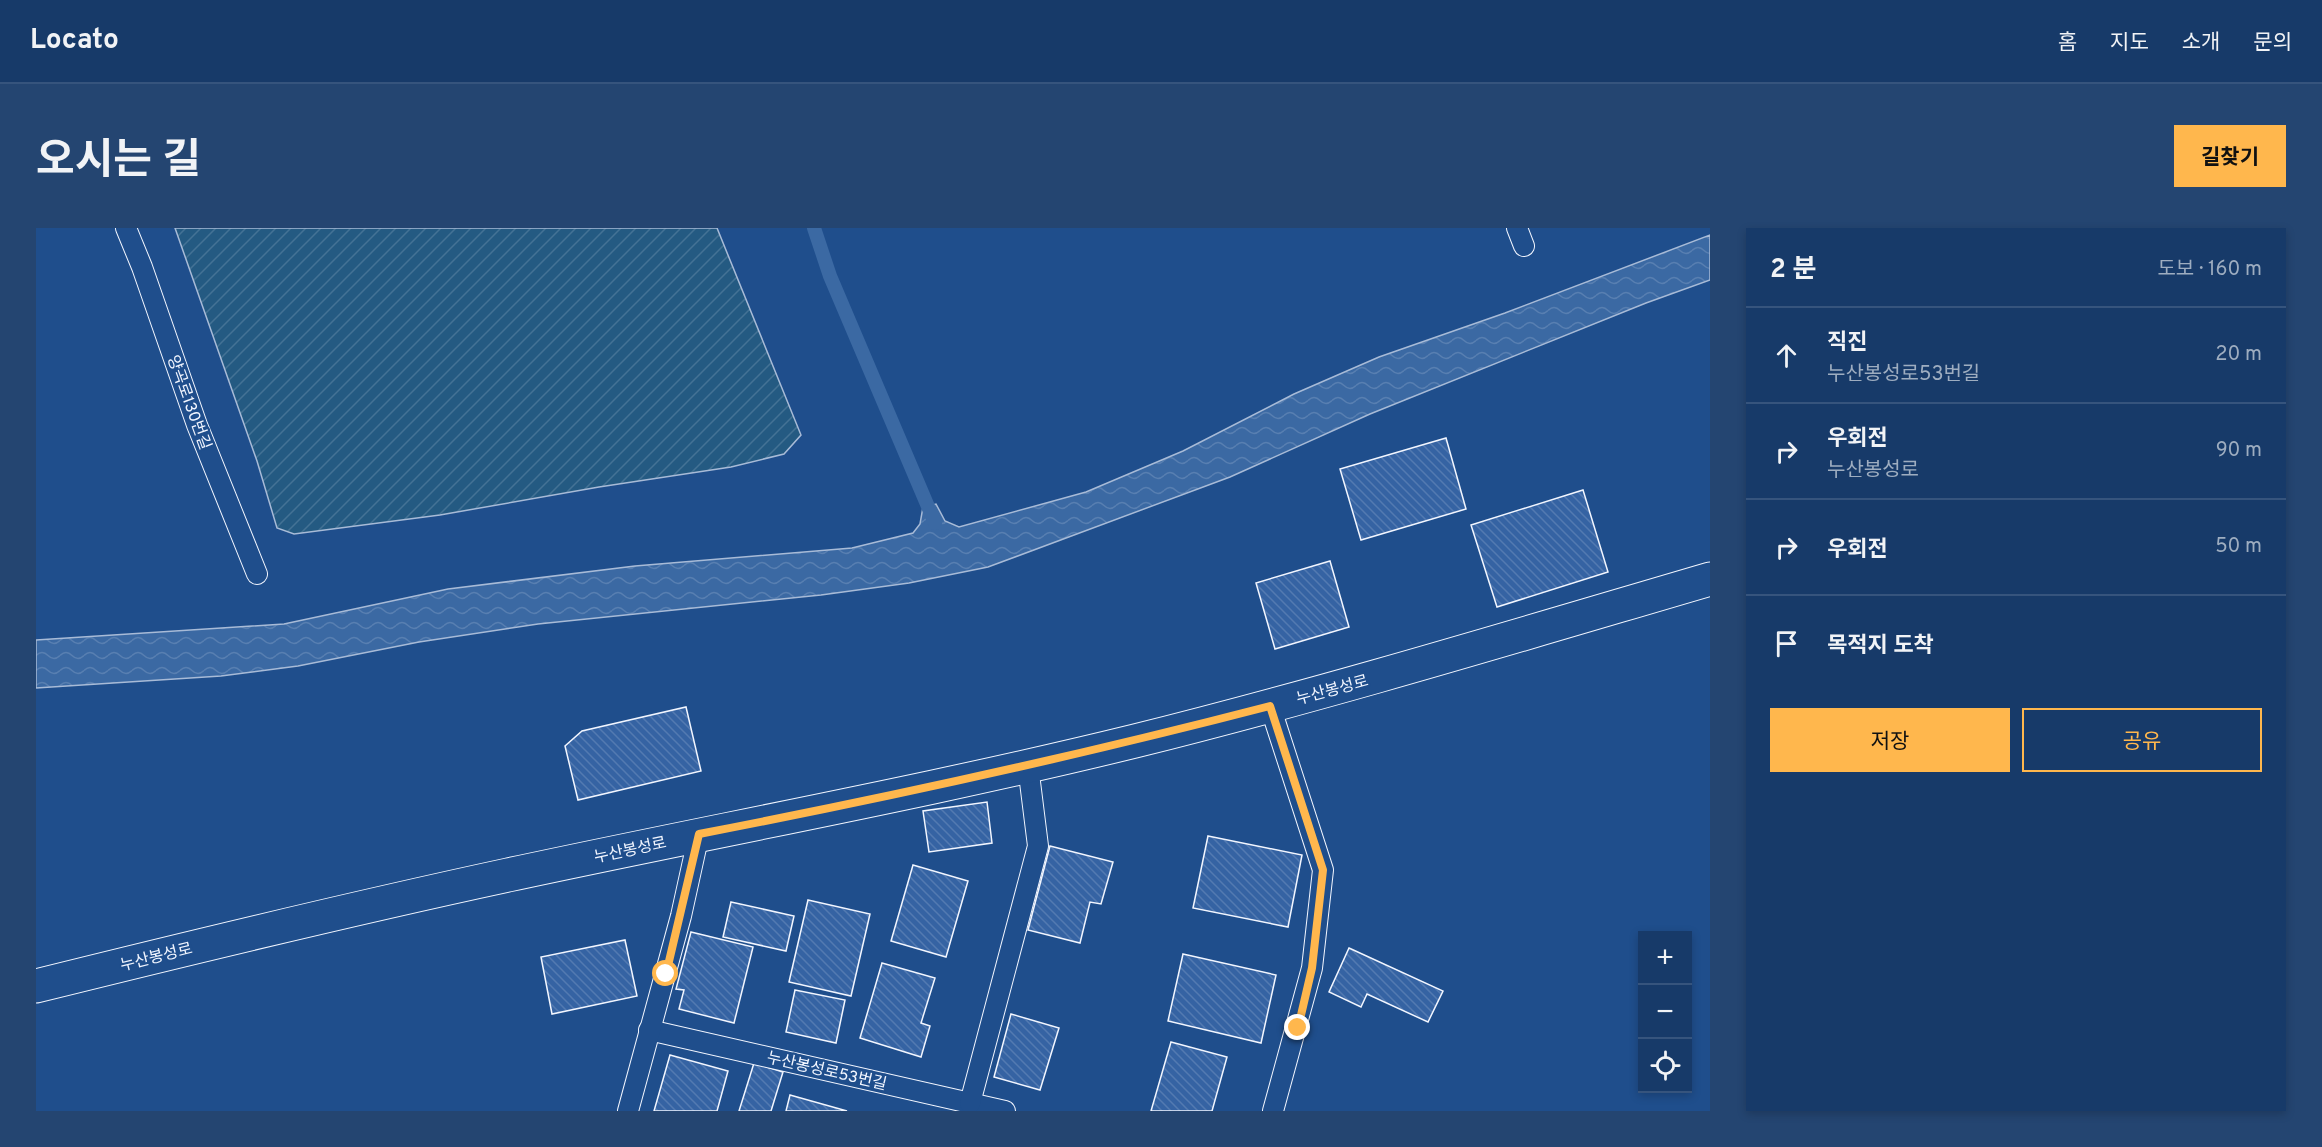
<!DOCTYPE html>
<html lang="ko">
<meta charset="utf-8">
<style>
body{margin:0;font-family:Overpass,"Noto Sans KR",sans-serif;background:#244571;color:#f1f3f6}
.controls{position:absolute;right:18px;bottom:18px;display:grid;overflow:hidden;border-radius:0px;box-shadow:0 3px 9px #0003}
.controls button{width:54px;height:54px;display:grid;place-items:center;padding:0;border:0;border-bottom:2px solid #36547d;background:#173a69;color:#f1f3f6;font:30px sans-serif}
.stop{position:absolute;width:18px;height:18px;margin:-14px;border:4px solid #ffb74d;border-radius:50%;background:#fff}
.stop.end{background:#ffb74d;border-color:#fff;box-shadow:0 2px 6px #0008}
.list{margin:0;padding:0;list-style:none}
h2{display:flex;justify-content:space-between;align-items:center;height:78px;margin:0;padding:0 24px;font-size:26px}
h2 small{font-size:20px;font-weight:400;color:#9eadc0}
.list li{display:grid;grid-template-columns:39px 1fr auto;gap:18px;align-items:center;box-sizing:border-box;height:96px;padding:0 24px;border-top:2px solid #36547d}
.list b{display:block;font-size:22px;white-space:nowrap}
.list p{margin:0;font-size:20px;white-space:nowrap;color:#9eadc0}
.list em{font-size:20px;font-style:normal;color:#9eadc0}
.actions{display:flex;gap:12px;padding:18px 24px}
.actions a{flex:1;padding:14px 0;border:2px solid #ffb74d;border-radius:0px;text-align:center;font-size:21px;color:#ffb74d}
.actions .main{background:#ffb74d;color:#111}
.icon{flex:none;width:33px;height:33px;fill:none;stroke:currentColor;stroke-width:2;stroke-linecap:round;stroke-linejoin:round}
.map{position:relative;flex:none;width:1674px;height:883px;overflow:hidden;border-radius:0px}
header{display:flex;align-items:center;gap:36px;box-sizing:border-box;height:84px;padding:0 30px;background:#173a69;border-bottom:2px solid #36547d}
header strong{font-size:28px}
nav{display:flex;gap:33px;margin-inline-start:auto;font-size:21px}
.intro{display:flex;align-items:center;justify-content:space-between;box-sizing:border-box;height:144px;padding:0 36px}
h1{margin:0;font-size:42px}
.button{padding:15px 27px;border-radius:0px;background:#ffb74d;color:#111;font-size:21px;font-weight:700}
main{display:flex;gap:36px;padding:0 36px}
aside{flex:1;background:#173a69;border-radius:0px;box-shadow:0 3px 9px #0003}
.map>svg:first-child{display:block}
.garden{fill:url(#garden-furrows);stroke:#a8bbd7;stroke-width:1.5}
.water{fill:url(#water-waves);stroke:#a8bbd7;stroke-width:1.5}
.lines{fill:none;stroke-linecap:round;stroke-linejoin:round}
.stream{stroke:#3b69a3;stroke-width:14}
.building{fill:url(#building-back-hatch);stroke:#f2f6ff;stroke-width:1.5}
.service-casing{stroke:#f2f6ff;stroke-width:22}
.tertiary-casing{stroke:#f2f6ff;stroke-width:35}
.service{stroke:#1f4e8c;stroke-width:20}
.tertiary{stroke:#1f4e8c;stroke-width:33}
.route{stroke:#ffb74d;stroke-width:8}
.labels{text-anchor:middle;stroke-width:4.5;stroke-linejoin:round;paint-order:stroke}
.street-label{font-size:16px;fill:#f2f6ff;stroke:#1f4e8c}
</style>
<header>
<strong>Locato</strong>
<nav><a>홈</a><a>지도</a><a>소개</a><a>문의</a></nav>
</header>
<div class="intro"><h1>오시는 길</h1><a class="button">길찾기</a></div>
<main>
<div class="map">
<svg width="1674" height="883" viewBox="0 0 1674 883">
<defs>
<pattern id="garden-furrows" width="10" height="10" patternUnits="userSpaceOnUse" patternTransform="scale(1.5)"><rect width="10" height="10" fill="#245a82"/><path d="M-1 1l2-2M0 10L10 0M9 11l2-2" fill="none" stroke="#447295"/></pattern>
<pattern id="water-waves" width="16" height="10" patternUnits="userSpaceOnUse" patternTransform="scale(1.5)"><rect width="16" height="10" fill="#3b69a3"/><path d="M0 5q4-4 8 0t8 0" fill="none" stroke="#587fb1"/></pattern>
<pattern id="building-back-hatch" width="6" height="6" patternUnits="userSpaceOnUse" patternTransform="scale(1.5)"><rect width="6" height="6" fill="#3563a3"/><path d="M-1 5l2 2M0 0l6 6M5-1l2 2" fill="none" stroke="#537ab1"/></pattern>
</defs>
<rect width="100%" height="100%" fill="#1f4e8c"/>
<!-- garden -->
<path class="garden" d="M 139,0 L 681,0 L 765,207 L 748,226 L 695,239 L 563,259 L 404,287 L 258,306 L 241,300 L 221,233 Z"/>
<!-- water -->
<path class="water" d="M 1674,7 L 1674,52 L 1610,75 L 1334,186 L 1194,249 L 952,339 L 873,355 L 785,367 L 502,396 L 383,414 L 262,438 L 185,448 L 0,460 L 0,412 L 248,396 L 412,361 L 599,338 L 816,320 L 877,305 L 884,296 L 887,279 L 900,276 L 909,293 L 923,299 L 1050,264 L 1147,223 L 1258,166 L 1343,129 L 1469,85 Z"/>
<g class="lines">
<!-- stream -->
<path class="stream" d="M 778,0 L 794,48 L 899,295"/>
</g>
<!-- building -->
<g class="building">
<path d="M 1410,210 L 1430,281 L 1325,312 L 1304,241 Z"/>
<path d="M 1547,262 L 1572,344 L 1461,379 L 1435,297 Z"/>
<path d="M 1294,333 L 1313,399 L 1239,421 L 1220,355 Z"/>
<path d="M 650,479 L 665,543 L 542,572 L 529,518 L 546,503 Z"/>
<path d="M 951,574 L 956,615 L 893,624 L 887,583 Z"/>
<path d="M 1172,608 L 1266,627 L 1252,699 L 1157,680 Z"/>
<path d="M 1014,618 L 1077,634 L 1065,676 L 1054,674 L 1044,715 L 992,702 Z"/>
<path d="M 877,637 L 932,653 L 910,729 L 855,713 Z"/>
<path d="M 772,672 L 834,686 L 815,768 L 753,754 Z"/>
<path d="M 695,674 L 758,688 L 750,723 L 687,709 Z"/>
<path d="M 655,704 L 717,719 L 698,795 L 643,781 L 648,762 L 640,761 Z"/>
<path d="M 589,712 L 601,768 L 516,786 L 505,729 Z"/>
<path d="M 1313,720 L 1407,763 L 1392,794 L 1331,766 L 1325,779 L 1293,764 Z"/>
<path d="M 1147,726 L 1240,747 L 1225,815 L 1132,793 Z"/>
<path d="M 846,735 L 899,750 L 885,795 L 894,798 L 885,829 L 824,810 Z"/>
<path d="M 759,762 L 809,772 L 800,815 L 750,804 Z"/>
<path d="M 975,786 L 1023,800 L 1004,862 L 958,849 Z"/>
<path d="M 1135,814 L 1191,829 L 1176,883 L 1115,883 Z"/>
<path d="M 634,827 L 692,843 L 681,883 L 618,883 Z"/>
<path d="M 718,835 L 747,844 L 735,883 L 703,883 Z"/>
<path d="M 754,867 L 811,883 L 750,883 Z"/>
</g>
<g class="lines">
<defs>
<g id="service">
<path d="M 90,0 L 106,39 L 161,197 L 221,346"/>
<path d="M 1481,0 L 1488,18"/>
<path d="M 1234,478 L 1287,642 L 1276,740 L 1237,883"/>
<path d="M 613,802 L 969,883"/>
<path d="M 934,875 L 1002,618 L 992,538"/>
<path d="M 592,883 L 645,688 L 663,606"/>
</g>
<path id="tertiary" d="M 0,758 C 157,719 314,681 472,647 C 681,602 891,564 1099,513 C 1292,465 1483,407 1674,351"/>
</defs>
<!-- service casing -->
<use href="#service" class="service-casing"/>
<!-- tertiary casing -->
<use href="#tertiary" class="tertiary-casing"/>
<!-- service -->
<use href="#service" class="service"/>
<!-- tertiary -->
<use href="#tertiary" class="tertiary"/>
</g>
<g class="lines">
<!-- route -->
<path class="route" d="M 630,746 L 663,606 C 855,569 1045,527 1234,478 L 1287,642 L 1276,740 L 1262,800"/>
</g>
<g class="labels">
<!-- street labels -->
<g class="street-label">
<text transform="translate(154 174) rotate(70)" y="6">양곡로130번길</text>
<text transform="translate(1296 461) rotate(-15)" y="6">누산봉성로</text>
<text transform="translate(594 621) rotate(-12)" y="6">누산봉성로</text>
<text transform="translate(120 728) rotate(-14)" y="6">누산봉성로</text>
<text transform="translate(791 842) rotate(13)" y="6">누산봉성로53번길</text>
</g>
</g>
</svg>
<div class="controls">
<button>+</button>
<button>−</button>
<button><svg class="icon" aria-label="locate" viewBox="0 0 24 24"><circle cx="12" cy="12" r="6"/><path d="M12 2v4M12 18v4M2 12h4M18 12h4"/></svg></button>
</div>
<div class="stop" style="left:630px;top:746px"></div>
<div class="stop end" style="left:1262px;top:800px"></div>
</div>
<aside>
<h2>2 분<small>도보 · 160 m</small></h2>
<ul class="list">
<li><svg class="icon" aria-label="ahead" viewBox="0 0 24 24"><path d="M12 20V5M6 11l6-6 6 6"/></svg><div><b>직진</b><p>누산봉성로53번길</p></div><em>20 m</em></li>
<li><svg class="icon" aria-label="right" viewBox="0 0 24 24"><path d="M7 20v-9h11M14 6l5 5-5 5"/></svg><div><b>우회전</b><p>누산봉성로</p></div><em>90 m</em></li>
<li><svg class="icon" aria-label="right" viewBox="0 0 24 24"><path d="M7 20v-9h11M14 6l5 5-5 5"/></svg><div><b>우회전</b></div><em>50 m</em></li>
<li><svg class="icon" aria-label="arrive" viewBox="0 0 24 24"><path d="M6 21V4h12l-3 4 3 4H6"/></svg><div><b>목적지 도착</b></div></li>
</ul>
<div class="actions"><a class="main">저장</a><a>공유</a></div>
</aside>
</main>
